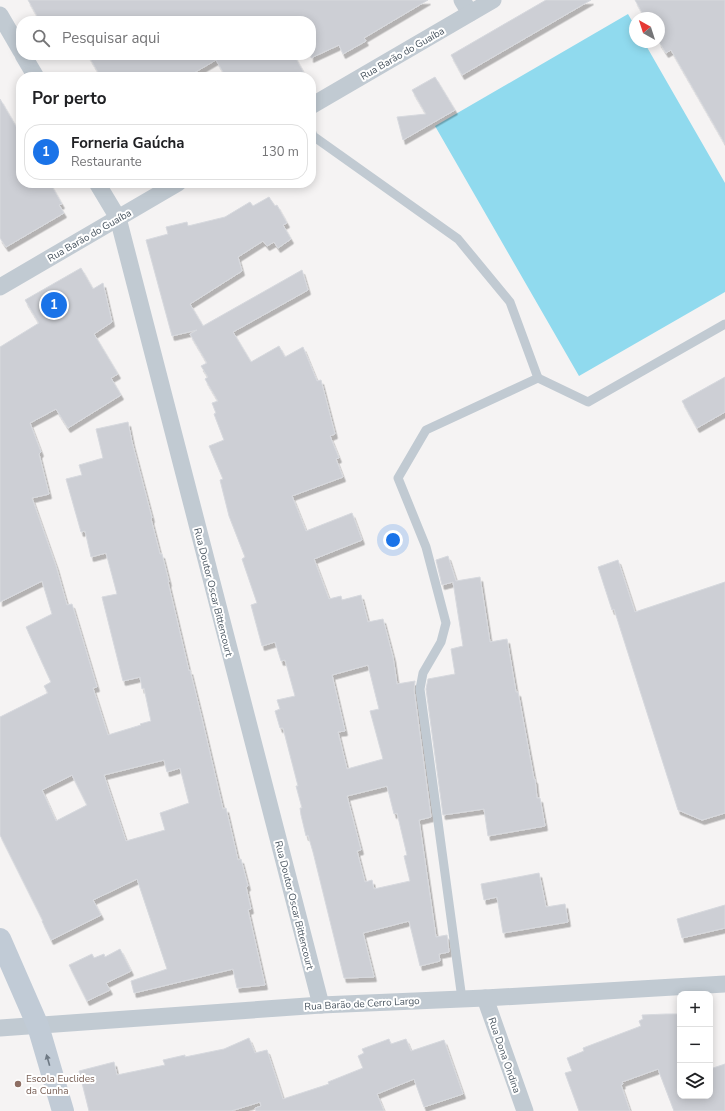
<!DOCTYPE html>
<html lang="pt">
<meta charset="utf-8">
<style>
body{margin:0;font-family:"Nunito Sans",sans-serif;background:#f6f6f6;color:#202124}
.controls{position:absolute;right:12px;bottom:12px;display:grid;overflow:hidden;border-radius:8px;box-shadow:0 2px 10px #0003}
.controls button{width:36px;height:36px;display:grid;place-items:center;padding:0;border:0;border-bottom:1px solid #e0e0e0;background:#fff;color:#202124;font:20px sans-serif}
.compass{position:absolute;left:629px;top:12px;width:36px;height:36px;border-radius:50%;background:#fff;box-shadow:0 2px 10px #0003;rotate:321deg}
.you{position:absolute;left:393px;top:540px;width:14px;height:14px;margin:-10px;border:3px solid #fff;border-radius:50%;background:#1a73e8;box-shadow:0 0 0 6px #1a73e833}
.badge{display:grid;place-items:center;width:26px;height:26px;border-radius:50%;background:#1a73e8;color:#fff;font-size:13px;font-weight:700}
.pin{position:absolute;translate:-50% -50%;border:2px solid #fff;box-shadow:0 1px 4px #0006}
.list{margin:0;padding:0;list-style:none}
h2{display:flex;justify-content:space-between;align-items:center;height:52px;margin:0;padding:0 16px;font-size:17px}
h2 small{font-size:13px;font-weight:400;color:#757577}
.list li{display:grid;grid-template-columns:26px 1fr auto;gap:12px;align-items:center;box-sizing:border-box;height:56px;margin:0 8px 8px;padding:0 8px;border:1px solid #e0e0e0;border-radius:16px}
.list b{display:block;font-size:15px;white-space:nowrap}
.list p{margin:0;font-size:13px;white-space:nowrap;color:#757577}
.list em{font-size:13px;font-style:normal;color:#757577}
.icon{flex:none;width:22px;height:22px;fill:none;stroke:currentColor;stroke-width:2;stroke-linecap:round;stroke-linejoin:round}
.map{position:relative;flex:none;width:725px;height:1111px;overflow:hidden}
.search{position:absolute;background:#fff;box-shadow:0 2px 10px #0003;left:16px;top:16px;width:300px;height:44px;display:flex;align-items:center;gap:10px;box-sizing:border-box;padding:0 14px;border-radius:16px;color:#757577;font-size:15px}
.panel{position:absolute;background:#fff;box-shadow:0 2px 10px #0003;left:16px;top:72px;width:300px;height:116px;border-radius:16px}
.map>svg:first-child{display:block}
.water{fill:#90daee}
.building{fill:#cdcfd5;stroke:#d7d9de;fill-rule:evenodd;filter:url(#shadow)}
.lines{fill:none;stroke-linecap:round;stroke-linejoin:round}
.lane{stroke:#c1cad2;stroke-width:9}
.street{stroke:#c1cad2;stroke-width:17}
.secondary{stroke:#c1cbd6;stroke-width:22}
.oneway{fill:#6e7984}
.education-dot{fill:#8d6e63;stroke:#fff;stroke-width:1.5}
.labels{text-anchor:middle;stroke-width:4;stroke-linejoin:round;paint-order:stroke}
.street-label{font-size:10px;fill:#4a5661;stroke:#fff}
.education-label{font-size:10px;fill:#785e54;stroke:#fff;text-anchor:start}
</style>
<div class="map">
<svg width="725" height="1111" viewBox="0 0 725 1111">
<defs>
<filter id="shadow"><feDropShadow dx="2.5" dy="4.5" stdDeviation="0" flood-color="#0004"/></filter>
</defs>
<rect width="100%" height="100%" fill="#f5f3f3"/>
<!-- water -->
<path class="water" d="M 628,14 L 635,26 L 635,42 L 644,42 L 725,183 L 725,292 L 579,376 L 435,126 Z"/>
<!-- building -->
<g class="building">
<path d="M 28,0 L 428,0 L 364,38 L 366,41 L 343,54 L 339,45 L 311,58 L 311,21 L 40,21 Z"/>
<path d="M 546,0 L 591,0 L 462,75 L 451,55 Z"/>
<path d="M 635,0 L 725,0 L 725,144 L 671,50 L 666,53 L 659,42 L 659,18 L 645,18 Z"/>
<path d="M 88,55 L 294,55 L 306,77 L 226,77 L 216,60 L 187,77 L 101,77 Z"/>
<path d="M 435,77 L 455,110 L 403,140 L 397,117 L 426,114 L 412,90 Z"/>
<path d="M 0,99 L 21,135 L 21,183 L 50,183 L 62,204 L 59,205 L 64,213 L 6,247 L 0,238 Z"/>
<path d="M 269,197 L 275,206 L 277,205 L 287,223 L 283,225 L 291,239 L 278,248 L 274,242 L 267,246 L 263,241 L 238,257 L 242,271 L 190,304 L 203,326 L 302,270 L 308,290 L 233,332 L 251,362 L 279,346 L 285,357 L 303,347 L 317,381 L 321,380 L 335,434 L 330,436 L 339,458 L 336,459 L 343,477 L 292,496 L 306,531 L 352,513 L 362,540 L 314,559 L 329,599 L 341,596 L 342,600 L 361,595 L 368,622 L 383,619 L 393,657 L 397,684 L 415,681 L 414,690 L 431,817 L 419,820 L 436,937 L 447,935 L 449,952 L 439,954 L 440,961 L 420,966 L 409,921 L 363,933 L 374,977 L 344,978 L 313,852 L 308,835 L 306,836 L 301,815 L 300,808 L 302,808 L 296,786 L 298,786 L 283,728 L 280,728 L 275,711 L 280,709 L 277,700 L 295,696 L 285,660 L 281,661 L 275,642 L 262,646 L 251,605 L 257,603 L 242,559 L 245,557 L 229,516 L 220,480 L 223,479 L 209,446 L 224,440 L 214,414 L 216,413 L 212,403 L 218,401 L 205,379 L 208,377 L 201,366 L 207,363 L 190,334 L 197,330 L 172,336 L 146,240 L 168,234 L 166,227 L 187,222 L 188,226 L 225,217 L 250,202 L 253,206 ZM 368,665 L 379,709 L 370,711 L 383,759 L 347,769 L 338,732 L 345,731 L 332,675 ZM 387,786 L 394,814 L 397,813 L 407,855 L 404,856 L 410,881 L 374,889 L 372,880 L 365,882 L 357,851 L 361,850 L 347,796 Z"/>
<path d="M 81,268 L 93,289 L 103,283 L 112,322 L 94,334 L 118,374 L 111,378 L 121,395 L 68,428 L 56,409 L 30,423 L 41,452 L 39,454 L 49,494 L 32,498 L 56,566 L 67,605 L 72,604 L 97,687 L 93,688 L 108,735 L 141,725 L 140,724 L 151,721 L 144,688 L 142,689 L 140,677 L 123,681 L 102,597 L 117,594 L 106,553 L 91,557 L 85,531 L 81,532 L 66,479 L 82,475 L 79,465 L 103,458 L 96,429 L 128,422 L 132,442 L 152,518 L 151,519 L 160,554 L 162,554 L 169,582 L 168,582 L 189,671 L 190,670 L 202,719 L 223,809 L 226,808 L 238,860 L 241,859 L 248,886 L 246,887 L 251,909 L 248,910 L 265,985 L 237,988 L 233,969 L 134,993 L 131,981 L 167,969 L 137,879 L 93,900 L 101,915 L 51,940 L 42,921 L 43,921 L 0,835 L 0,717 L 48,693 L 44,686 L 51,682 L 26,627 L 52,614 L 42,581 L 0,602 L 0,347 L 39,323 L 25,300 ZM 164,760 L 167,772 L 180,768 L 189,803 L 160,813 L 165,830 L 126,841 L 104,775 ZM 72,775 L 87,805 L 56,821 L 42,790 Z"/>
<path d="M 725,377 L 725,412 L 697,428 L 682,401 Z"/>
<path d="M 448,556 L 456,581 L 480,577 L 490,642 L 507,639 L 516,692 L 518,692 L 534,779 L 535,779 L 537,798 L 540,798 L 545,826 L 488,836 L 484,809 L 443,815 L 426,689 L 428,679 L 455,674 L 451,649 L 463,646 L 453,582 L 442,585 L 436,560 Z"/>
<path d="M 618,560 L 635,612 L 725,582 L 725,813 L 702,820 L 678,810 L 614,609 L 612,610 L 598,567 Z"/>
<path d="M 539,873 L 546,907 L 565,904 L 568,922 L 503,933 L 497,897 L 484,900 L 481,884 Z"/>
<path d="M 725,905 L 725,928 L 682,938 L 677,919 Z"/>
<path d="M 120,949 L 131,971 L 106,983 L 110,990 L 87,1001 L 69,965 L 92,954 L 94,958 L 104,954 L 105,957 Z"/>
<path d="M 666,1014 L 680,1014 L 680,1096 L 710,1096 L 710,1069 L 725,1064 L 725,1111 L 674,1111 L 658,1069 L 622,1082 L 623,1084 L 621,1085 L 630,1111 L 579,1111 L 565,1073 L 572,1071 L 567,1058 L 584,1051 L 583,1048 L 641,1026 L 639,1021 L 643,1019 L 642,1015 Z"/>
<path d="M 249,1038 L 255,1053 L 267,1050 L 283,1099 L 329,1084 L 328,1082 L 363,1068 L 358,1056 L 364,1053 L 362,1049 L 389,1039 L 391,1044 L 406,1039 L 411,1051 L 444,1040 L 463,1094 L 424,1107 L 414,1079 L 377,1094 L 384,1111 L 256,1111 L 255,1108 L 261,1106 L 260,1102 L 231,1111 L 89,1111 L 79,1071 L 114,1062 L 117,1075 L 165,1065 L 163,1060 L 185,1055 L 185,1057 L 224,1049 Z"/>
</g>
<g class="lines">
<!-- lane -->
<g class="lane">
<path d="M 311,130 L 313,136 L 458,239 L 510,302 L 538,378 L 426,430 L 398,478 L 426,547 L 446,623 L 441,642 L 423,673 L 420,689 L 462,999"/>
<path d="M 538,378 L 588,402 L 725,324"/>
</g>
<!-- street -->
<g class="street">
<path d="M 462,0 L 470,13"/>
<path d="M 0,15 L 21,51"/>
<path d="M 23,55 L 36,77"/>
<path d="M 311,106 L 493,0"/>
<path d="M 97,183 L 118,218 L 321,1005"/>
<path d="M 0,287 L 178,183"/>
<path d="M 485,998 L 525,1111"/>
<path d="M 0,1028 L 321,1005 L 485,998 L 725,984"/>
</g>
<!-- secondary -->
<path class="secondary" d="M 0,939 L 38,1026 L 63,1111"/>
</g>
<!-- one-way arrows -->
<defs><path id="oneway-solid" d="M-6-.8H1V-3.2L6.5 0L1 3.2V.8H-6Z"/></defs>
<use class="oneway" href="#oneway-solid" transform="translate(48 1060) rotate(-106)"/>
<!-- markers -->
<circle class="education-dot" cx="18" cy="1084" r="4"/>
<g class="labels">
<!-- street labels -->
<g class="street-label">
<text transform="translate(402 53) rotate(-30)" y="4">Rua Barão do Guaíba</text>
<text transform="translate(89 235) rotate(-30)" y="4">Rua Barão do Guaíba</text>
<text transform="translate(214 592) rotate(76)" y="4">Rua Doutor Oscar Bittencourt</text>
<text transform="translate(295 905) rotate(76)" y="4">Rua Doutor Oscar Bittencourt</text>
<text transform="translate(362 1003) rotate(-3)" y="4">Rua Barão de Cerro Largo</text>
<text transform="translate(505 1055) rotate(71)" y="4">Rua Dona Ondina</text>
</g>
<!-- education labels -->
<g class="education-label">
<text x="26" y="1082">Escola Euclides<tspan x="26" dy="12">da Cunha</tspan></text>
</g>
</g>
</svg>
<div class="controls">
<button>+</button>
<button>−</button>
<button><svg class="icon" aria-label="layers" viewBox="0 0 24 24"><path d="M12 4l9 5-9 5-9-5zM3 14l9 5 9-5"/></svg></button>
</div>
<svg class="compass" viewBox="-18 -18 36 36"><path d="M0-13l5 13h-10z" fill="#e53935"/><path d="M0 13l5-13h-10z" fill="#757577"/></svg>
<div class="you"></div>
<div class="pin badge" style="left:54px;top:305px">1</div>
<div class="search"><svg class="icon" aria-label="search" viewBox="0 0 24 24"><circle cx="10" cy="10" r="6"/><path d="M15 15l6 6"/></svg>Pesquisar aqui</div>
<section class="panel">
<h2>Por perto<small></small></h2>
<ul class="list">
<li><span class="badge">1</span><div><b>Forneria Gaúcha</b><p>Restaurante</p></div><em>130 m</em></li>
</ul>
</section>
</div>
